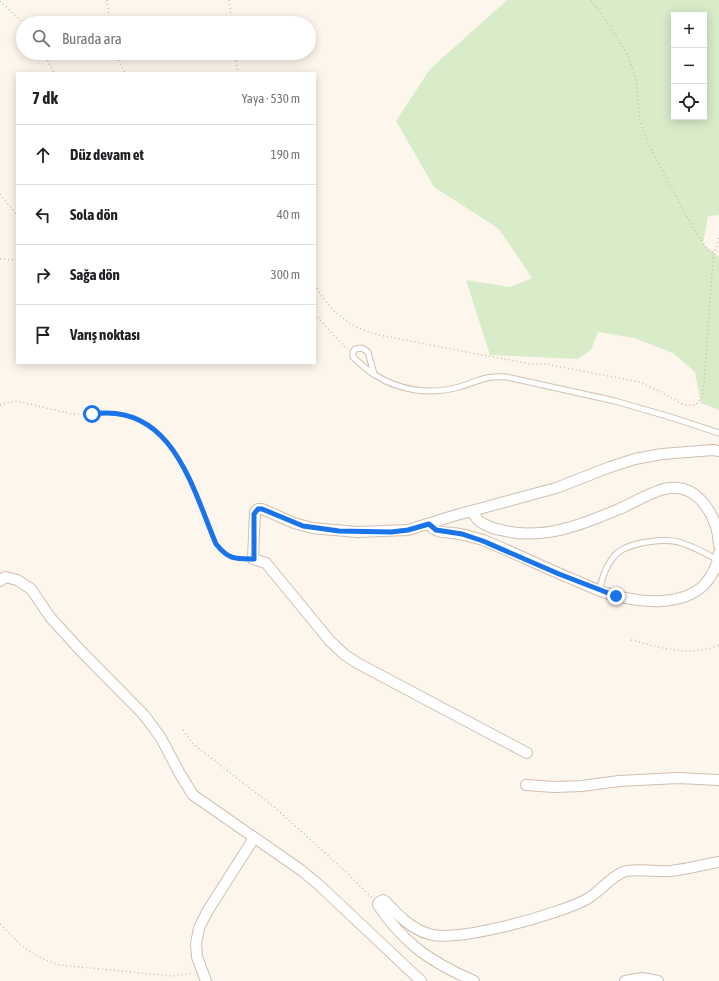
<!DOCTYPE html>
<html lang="tr">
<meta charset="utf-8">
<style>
body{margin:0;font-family:"Asap Condensed",sans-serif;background:#f2f2f2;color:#202124}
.controls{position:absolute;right:12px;top:12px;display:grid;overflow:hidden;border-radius:0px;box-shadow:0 2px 10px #0003}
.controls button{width:36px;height:36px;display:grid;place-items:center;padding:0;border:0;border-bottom:1px solid #e0e0e0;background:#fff;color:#202124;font:20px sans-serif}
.stop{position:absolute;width:12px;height:12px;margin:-9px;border:3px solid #1a73e8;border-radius:50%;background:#fff}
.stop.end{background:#1a73e8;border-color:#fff;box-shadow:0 1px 4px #0008}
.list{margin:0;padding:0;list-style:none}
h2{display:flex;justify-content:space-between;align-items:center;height:52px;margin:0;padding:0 16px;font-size:17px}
h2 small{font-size:13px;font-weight:400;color:#757577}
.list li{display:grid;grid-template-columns:26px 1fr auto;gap:12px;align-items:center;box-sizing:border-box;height:60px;padding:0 16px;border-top:1px solid #e0e0e0}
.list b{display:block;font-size:15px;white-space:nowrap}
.list em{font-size:13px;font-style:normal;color:#757577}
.icon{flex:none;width:22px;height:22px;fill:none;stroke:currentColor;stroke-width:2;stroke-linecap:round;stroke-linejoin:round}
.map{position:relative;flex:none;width:719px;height:981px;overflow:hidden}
.search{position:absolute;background:#fff;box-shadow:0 2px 10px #0003;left:16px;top:16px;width:300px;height:44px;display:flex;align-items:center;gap:10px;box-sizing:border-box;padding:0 14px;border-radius:22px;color:#757577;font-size:15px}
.panel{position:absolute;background:#fff;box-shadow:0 2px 10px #0003;left:16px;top:72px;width:300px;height:292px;border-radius:0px}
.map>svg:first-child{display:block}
.green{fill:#d8ecc9;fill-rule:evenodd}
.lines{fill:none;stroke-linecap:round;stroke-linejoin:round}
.service-casing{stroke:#d1beb0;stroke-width:7}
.minor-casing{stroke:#d1beb0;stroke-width:12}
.path{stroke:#d9b8a5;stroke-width:1.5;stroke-dasharray:1 3;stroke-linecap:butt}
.service{stroke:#fff;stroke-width:5}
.minor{stroke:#fff;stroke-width:10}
.route{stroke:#1a73e8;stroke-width:5}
</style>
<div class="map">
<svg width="719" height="981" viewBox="0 0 719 981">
<rect width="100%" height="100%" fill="#fdf6ec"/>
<!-- green -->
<path class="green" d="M 507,0 L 719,0 L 719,215 L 708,216 L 703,244 L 719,257 L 719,410 L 701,403 L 695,372 L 673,353 L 634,338 L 598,332 L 591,350 L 578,359 L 490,355 L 466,280 L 510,287 L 532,278 L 499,229 L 434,187 L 396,121 L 430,69 ZM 674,15 L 704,15 L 704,117 L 674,117 Z"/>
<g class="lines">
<defs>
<g id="service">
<path d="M 374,374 L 368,352 L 362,348 L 355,349 L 353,352 L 353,357 C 360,363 367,370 375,375 C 400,391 431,395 459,387 C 477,382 485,375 507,377 L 615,401 L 667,416 L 719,433"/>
<path d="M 599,590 C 602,581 604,570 610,562 C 616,551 626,547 637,544 C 674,535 686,543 718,560"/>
</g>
<g id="minor">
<path d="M 471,511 C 474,514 476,518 479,521 C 485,525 494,529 501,530 C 541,541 582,525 619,509 C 634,503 653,490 669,488 C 700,484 718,519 719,545"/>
<path d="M 429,524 C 431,527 434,530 438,531 C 443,533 448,532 453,533 C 463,534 473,537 483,540 C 515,553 545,568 577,581 C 590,587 603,593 617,596 C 644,603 682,606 704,585 C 712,576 718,565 719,553"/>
<path d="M 0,581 L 5,577 L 17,580 L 31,589 L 50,617 L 80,650 L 144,715 L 161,738 L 180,774 L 193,795 L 301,870 L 319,885 L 421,981"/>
<path d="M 527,753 L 359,664 L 345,655 L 330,641 L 266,563 L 253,559 L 255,512 L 258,509 L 262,509 L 294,523 L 312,528 L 357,532 L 408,530 L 453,516 L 556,488 L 610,467 L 635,459 L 662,454 L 713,450 L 719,451"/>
<path d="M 526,785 L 554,787 L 582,786 L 619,781 L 678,778 L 719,780"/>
<path d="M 206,981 L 197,957 L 196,944 L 199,928 L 207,912 L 254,838"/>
<path d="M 474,981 C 431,962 405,945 378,905 L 379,902 L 383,900 L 386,902 C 398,915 411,929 429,934 C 457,943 560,914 587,899 C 600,892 609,878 623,872 C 634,868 658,872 671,871 C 687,869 703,865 719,862"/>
<path d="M 625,981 L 642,978 L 658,981"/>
</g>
</defs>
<!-- service casing -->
<use href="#service" class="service-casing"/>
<!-- minor casing -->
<use href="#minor" class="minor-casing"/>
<!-- path -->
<g class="path">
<path d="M 107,0 L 110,23"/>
<path d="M 229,0 L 232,23"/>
<path d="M 591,0 L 608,23 L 628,56 L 636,79 L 640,120 L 647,141 L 665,176 L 691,224 L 707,249 L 714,253"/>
<path d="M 0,1 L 23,23"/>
<path d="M 37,22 L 37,23"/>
<path d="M 44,53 L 54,73"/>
<path d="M 115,53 L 125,73"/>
<path d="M 235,53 L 238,73"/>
<path d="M 0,194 L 17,215"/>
<path d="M 0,259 L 17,260"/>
<path d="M 315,285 L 322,297 L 335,312 L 349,323 L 363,330 L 379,335 L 472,353 L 531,364 L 546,364 L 639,382 L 661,392 L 684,405 L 695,405 L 698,402 L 703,396 L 713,259 L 719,238"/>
<path d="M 315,314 L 340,342 L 348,349"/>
<path d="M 0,405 L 6,403 L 17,401 L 72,414 L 119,413 L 142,420 L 165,441 L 185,467 L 216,544 L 227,555 L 237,559 L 244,560"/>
<path d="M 631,640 C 660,647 690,658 719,645"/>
<path d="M 183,730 L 193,744 L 273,806 L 344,870 L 372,898"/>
<path d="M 0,924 C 19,944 32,957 60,965 L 172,976 L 193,973"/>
</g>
<!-- service -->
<use href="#service" class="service"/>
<!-- minor -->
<use href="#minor" class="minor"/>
</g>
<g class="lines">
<!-- route -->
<path class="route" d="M 92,414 C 172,402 192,487 216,544 C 229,560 235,559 254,559 L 254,514 L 258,509 L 262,509 L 303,526 L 339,531 L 391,532 L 408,530 L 429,524 L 436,530 L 462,534 L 483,541 L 559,574 L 616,596"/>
</g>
</svg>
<div class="controls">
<button>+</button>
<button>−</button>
<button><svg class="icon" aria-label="locate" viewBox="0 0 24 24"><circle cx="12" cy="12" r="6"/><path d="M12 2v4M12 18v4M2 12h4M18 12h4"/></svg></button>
</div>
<div class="stop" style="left:92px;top:414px"></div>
<div class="stop end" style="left:616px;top:596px"></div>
<div class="search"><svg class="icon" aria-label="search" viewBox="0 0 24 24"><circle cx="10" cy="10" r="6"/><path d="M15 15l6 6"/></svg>Burada ara</div>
<section class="panel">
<h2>7 dk<small>Yaya · 530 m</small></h2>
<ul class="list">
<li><svg class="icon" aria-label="ahead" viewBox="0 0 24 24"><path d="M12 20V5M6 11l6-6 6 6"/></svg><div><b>Düz devam et</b></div><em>190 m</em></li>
<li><svg class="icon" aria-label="left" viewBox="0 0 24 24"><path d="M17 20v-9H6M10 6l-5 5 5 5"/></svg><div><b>Sola dön</b></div><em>40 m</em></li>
<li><svg class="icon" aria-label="right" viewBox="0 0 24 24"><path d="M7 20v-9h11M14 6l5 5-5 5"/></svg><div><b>Sağa dön</b></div><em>300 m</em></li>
<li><svg class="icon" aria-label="arrive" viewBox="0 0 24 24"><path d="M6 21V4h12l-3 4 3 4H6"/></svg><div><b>Varış noktası</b></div></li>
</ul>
</section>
</div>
